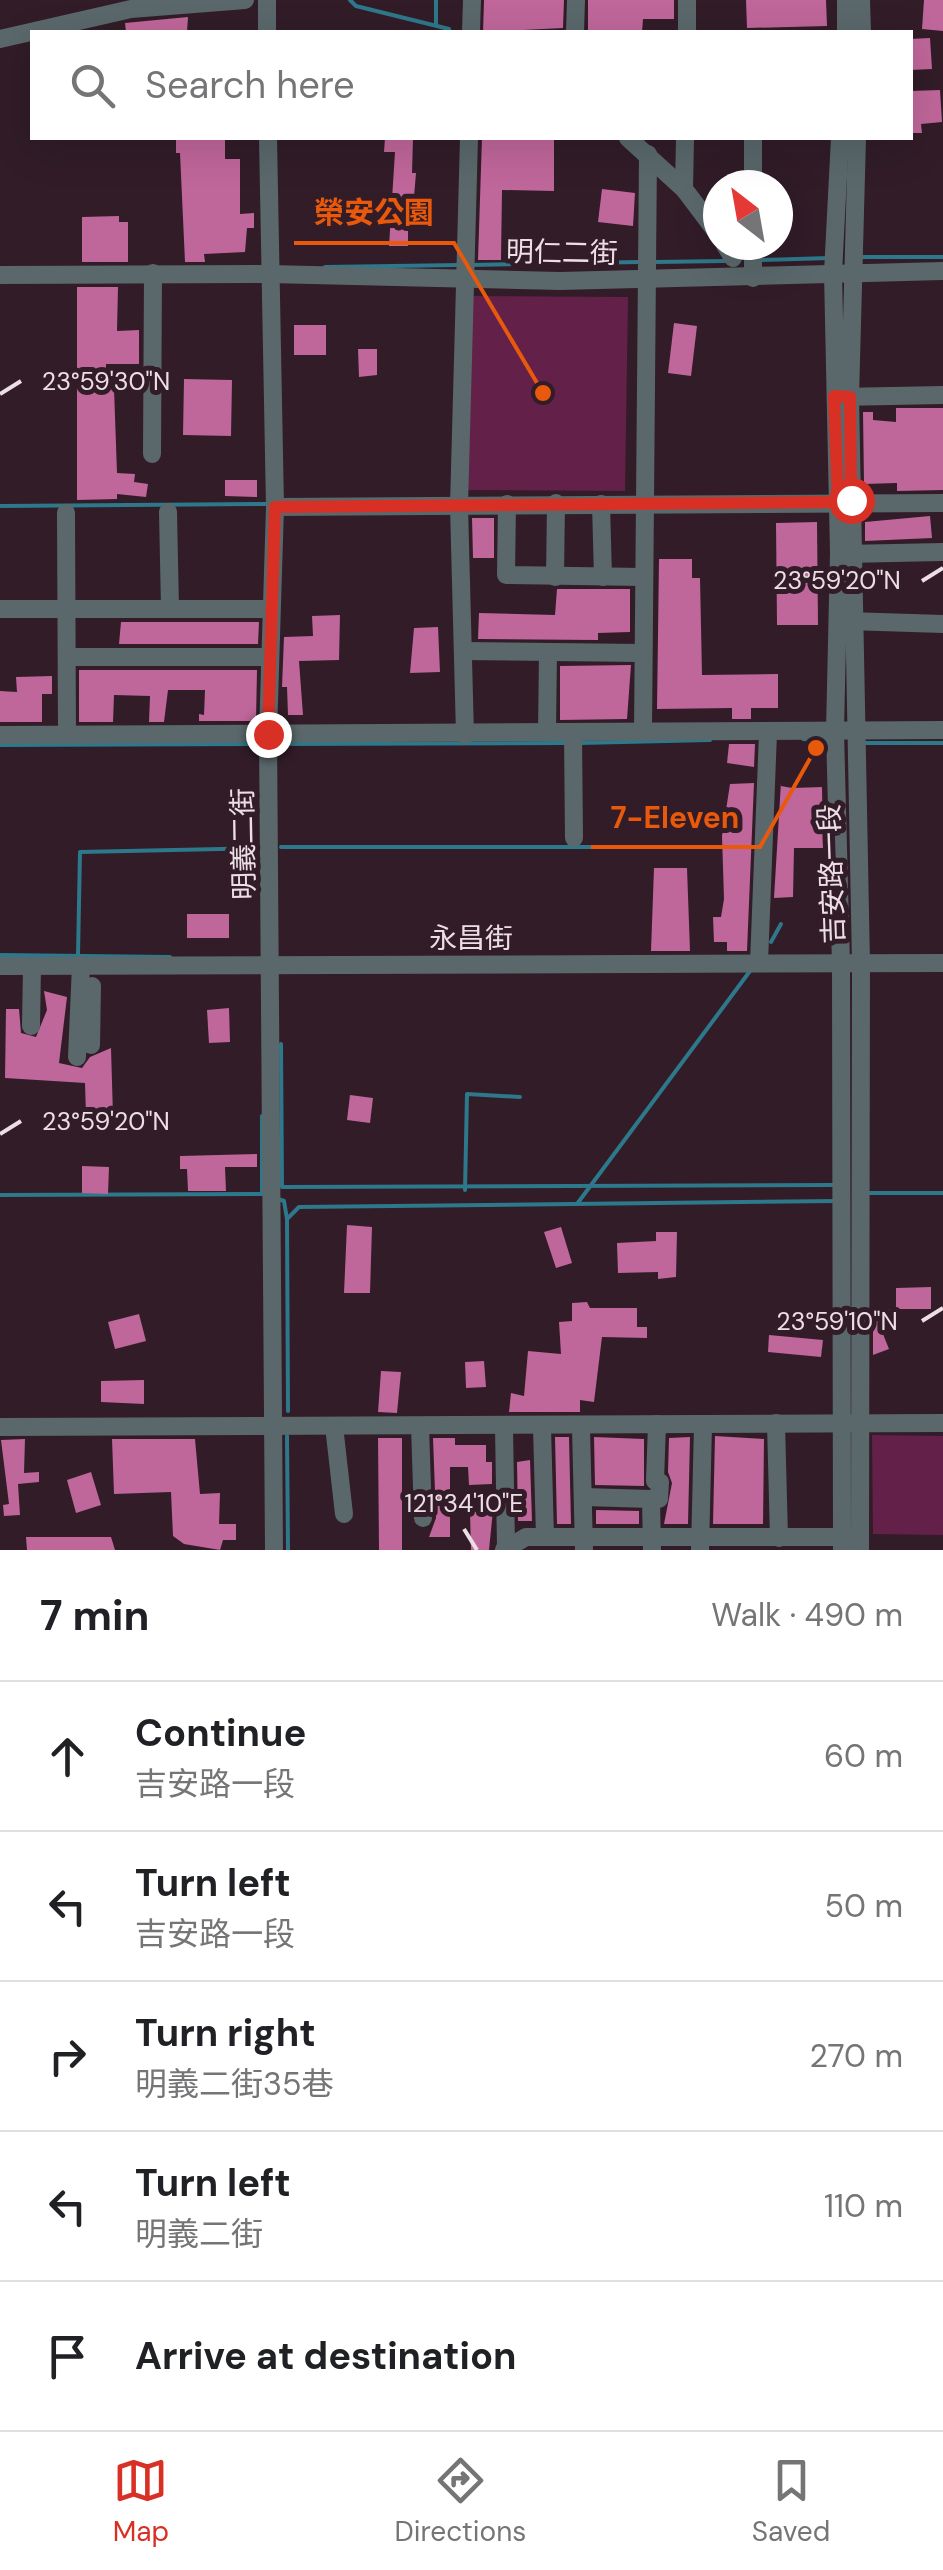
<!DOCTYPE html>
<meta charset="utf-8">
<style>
body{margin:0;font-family:"DM Sans","Noto Sans TC",sans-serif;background:#f6f6f6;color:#202124}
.compass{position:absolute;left:703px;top:170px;width:90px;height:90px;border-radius:50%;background:#fff;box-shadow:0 10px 40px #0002;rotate:329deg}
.stop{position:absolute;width:30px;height:30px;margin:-22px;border:8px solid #d93025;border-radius:50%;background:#fff}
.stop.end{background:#d93025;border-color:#fff;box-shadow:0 2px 10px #0008}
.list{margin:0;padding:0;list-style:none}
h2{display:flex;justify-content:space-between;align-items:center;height:130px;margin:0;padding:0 40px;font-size:42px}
h2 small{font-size:32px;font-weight:400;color:#757577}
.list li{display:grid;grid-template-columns:65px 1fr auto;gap:30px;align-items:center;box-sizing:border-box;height:150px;padding:0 40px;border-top:2px solid #e0e0e0}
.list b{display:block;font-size:38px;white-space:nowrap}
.list p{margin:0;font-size:32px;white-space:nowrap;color:#757577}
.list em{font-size:32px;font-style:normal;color:#757577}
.icon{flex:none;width:55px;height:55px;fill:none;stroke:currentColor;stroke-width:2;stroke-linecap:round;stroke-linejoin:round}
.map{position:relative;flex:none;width:943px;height:1550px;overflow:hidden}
.search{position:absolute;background:#fff;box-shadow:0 10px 40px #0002;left:30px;right:30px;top:30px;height:110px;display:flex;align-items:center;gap:25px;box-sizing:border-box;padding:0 35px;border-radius:0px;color:#757577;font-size:38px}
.sheet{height:880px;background:#fff}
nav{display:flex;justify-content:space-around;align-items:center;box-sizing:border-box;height:140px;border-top:2px solid #e0e0e0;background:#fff;font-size:28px;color:#757577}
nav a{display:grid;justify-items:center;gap:5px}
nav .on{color:#d93025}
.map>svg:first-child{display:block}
.green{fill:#632049}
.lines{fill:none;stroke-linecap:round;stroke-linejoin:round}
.stream{stroke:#2d788a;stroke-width:4}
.building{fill:#bf669a}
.minor{stroke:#5a686b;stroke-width:18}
.route{stroke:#d93025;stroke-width:12}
.ticks{fill:none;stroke:#eddee5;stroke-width:4}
.labels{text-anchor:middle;stroke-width:10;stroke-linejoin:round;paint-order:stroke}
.street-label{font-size:28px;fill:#eddee5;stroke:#311c28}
.ticks-label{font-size:25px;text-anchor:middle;fill:#eddee5;stroke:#311c28;stroke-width:10;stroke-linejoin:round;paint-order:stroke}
.leader{fill:none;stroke:#e8590c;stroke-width:4}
.callout-dot{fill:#e8590c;stroke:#311c28;stroke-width:4}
.callout-label{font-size:30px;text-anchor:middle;font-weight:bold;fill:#e8590c;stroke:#311c28;stroke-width:10;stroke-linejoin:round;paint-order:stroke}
</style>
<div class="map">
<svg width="943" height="1550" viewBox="0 0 943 1550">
<rect width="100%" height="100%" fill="#311c28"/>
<!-- green -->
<g class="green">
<path d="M 462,296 L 628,297 L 625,491 L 456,490 Z"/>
<path d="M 872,1435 L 943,1436 L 943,1535 L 873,1534 Z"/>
</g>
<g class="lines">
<!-- stream -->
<g class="stream">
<path d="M 350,0 L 356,6 L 449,29"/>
<path d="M 436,25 L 436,0"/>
<path d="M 860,257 L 943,257"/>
<path d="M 760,260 L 830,258"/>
<path d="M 655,262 L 725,261"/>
<path d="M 470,265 L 640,262"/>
<path d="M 325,267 L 460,265"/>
<path d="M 0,506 L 270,504"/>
<path d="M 803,739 L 828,741"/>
<path d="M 580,743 L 710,740"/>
<path d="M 863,743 L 943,743"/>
<path d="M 275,744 L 565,743"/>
<path d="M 0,745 L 260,744"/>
<path d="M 281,847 L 655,847"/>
<path d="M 771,942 L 781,924"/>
<path d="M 0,955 L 170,957"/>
<path d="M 78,955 L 80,852 L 262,848"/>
<path d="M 281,1044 L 282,1187 L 833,1185"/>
<path d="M 465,1190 L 467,1094 L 520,1097"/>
<path d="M 262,1192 L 262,1116"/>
<path d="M 865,1193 L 943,1193"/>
<path d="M 0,1195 L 265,1194"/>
<path d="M 278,1199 L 284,1201 L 287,1219 L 288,1411"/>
<path d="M 577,1204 L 750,971"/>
<path d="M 287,1219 L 299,1207 L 837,1201"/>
<path d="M 287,1436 L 288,1550"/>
</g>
</g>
<!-- building -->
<g class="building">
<path d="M 484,0 L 564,0 L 563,28 L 483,32 Z"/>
<path d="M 588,0 L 674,0 L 674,19 L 643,19 L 642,32 L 588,32 Z"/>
<path d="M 746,0 L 826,0 L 827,26 L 747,28 Z"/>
<path d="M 924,0 L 943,0 L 943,31 L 922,29 Z"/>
<path d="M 188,17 L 187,32 L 126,32 L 125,23 Z"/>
<path d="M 930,38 L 932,69 L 910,70 L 910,39 Z"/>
<path d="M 940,90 L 942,122 L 921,124 L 922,133 L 910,133 L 910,91 Z"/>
<path d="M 176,138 L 225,138 L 225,159 L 240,159 L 240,214 L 254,213 L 254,228 L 247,228 L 245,252 L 204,254 L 205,262 L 185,262 L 180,153 L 176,153 Z"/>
<path d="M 385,138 L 413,138 L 412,173 L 416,173 L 414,197 L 408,197 L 408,246 L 389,246 L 395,152 L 384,152 Z"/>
<path d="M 482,138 L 554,138 L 554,191 L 502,190 L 501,260 L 478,260 Z"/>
<path d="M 602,189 L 635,193 L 633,226 L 598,222 Z"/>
<path d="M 119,216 L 119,222 L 128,222 L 128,262 L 82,262 L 82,217 Z"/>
<path d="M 77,287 L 118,287 L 117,331 L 139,330 L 139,364 L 106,364 L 106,388 L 114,388 L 117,473 L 135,474 L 134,482 L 148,484 L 146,497 L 117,494 L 117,499 L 77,500 Z"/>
<path d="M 674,323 L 697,326 L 691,376 L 668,373 Z"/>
<rect x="294" y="325" width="32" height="30"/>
<path d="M 358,349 L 377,349 L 377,375 L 359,377 Z"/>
<path d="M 184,379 L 232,380 L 231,436 L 183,435 Z"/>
<path d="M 896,408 L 943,408 L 943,490 L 897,491 L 897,483 L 864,484 L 863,412 L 873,412 L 873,420 L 896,422 Z"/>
<path d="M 225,480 L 257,480 L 257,497 L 225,496 Z"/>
<path d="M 930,516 L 932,538 L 865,541 L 865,522 Z"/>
<path d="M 472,518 L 494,518 L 494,558 L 473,558 Z"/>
<path d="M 817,522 L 818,625 L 777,625 L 776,523 Z"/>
<path d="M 659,559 L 692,559 L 692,578 L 700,578 L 702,675 L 778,674 L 778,708 L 751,708 L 751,719 L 732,719 L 732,708 L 657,709 Z"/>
<path d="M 557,589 L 630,589 L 630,632 L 598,633 L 598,640 L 478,639 L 479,613 L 555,615 Z"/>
<path d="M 340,615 L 339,660 L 299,661 L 303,715 L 288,715 L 287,687 L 282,687 L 284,637 L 313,636 L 312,616 Z"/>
<path d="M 121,622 L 259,622 L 258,644 L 119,644 Z"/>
<path d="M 438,627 L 440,672 L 410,673 L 414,628 Z"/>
<path d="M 631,665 L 627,719 L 560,720 L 560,666 Z"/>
<path d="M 79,670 L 257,670 L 256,721 L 199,721 L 199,714 L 204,715 L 205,690 L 168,690 L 164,722 L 149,722 L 150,696 L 114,695 L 113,722 L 79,722 Z"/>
<path d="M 52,676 L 52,694 L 42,694 L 42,722 L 0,722 L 0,691 L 17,692 L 16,677 Z"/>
<path d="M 729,744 L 755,744 L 754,767 L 727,763 Z"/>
<path d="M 781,782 L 781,786 L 792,788 L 822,787 L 823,848 L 794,848 L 793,897 L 774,898 Z"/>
<path d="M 754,783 L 747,951 L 727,951 L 727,942 L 714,942 L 713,917 L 721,917 L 724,899 L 722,836 L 730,784 Z"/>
<path d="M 654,868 L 687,868 L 690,951 L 651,951 Z"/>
<rect x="187" y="914" width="42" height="24"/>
<path d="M 44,991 L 67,997 L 59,1063 L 82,1068 L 90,1057 L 111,1048 L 113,1116 L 86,1117 L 85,1083 L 5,1078 L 6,1009 L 19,1009 L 21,1033 L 36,1037 L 47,1010 Z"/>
<path d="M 229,1008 L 230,1042 L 209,1043 L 207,1010 Z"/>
<path d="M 350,1095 L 373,1098 L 370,1123 L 347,1120 Z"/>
<path d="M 257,1154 L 257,1167 L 225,1167 L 226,1191 L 188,1191 L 187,1169 L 180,1169 L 180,1156 Z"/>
<path d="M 82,1166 L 109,1167 L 108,1194 L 82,1193 Z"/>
<path d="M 347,1225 L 372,1227 L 370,1293 L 344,1293 Z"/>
<path d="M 561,1227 L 572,1263 L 556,1268 L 544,1232 Z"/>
<path d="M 656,1232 L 677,1232 L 676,1277 L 658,1279 L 658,1272 L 618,1273 L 617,1243 L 656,1241 Z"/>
<path d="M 931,1287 L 931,1309 L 896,1309 L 896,1288 Z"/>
<path d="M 587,1302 L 590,1308 L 637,1308 L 637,1327 L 647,1327 L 647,1338 L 602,1337 L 594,1402 L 580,1400 L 580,1412 L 509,1412 L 511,1393 L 524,1396 L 528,1351 L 561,1354 L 559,1322 L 572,1321 L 572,1303 Z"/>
<path d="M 873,1309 L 898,1310 L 895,1324 L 879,1324 L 889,1349 L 873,1355 Z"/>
<path d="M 139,1314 L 146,1341 L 115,1349 L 108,1322 Z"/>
<path d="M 769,1335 L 823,1340 L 821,1357 L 768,1352 Z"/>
<path d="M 484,1361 L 486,1387 L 466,1388 L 465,1362 Z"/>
<path d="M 381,1371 L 401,1372 L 397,1413 L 378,1412 Z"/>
<path d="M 144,1380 L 144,1404 L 101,1402 L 101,1381 Z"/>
<path d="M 715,1436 L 764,1439 L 763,1524 L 713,1524 Z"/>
<path d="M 555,1437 L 569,1437 L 571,1524 L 557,1524 Z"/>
<path d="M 594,1437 L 644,1439 L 644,1486 L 595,1485 Z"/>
<path d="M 690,1437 L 688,1524 L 664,1524 L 672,1483 L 668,1472 L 669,1438 Z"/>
<path d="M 378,1438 L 402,1438 L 402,1550 L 379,1550 Z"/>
<path d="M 433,1438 L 455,1438 L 455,1445 L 486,1445 L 486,1462 L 492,1462 L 492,1484 L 469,1485 L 468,1467 L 450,1467 L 450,1537 L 429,1537 L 436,1518 Z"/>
<path d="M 25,1439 L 24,1473 L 39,1472 L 39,1482 L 18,1484 L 20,1515 L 4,1516 L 3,1505 L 9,1504 L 1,1440 Z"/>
<path d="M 112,1439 L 195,1439 L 200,1494 L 220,1493 L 219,1524 L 236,1524 L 236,1540 L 223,1540 L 220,1550 L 184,1544 L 173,1536 L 171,1492 L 114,1494 Z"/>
<path d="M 530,1460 L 532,1521 L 518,1521 L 517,1462 Z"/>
<path d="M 91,1472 L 101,1505 L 76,1513 L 67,1480 Z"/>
<path d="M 493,1510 L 489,1550 L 471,1550 L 470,1512 Z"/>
<path d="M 596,1510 L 639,1511 L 639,1524 L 596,1524 Z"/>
<path d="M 26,1537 L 111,1537 L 115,1550 L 27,1550 Z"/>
</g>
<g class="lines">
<!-- minor -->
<g class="minor">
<path d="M 267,0 L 267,32"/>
<path d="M 861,0 L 862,32"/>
<path d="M 471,32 L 472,0"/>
<path d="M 575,32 L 576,0"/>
<path d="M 687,32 L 687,0"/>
<path d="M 846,32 L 846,0"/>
<path d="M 0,39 L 131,9 L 245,0"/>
<path d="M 268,138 L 275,507 L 268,734 L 274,1550"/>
<path d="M 628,138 L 684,189 L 718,234"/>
<path d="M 840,138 L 833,273 L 839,553 L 835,731 L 841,965 L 842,1550"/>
<path d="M 857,138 L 850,397 L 861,964 L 860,1550"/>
<path d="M 753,185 L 753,138"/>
<path d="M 684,189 L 685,138"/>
<path d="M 725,245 L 733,258"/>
<path d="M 0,275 L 270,274 L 560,281 L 943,271"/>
<path d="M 753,278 L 753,245"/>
<path d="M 839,397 L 943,395"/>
<path d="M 152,454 L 153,273"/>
<path d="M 507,504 L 506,575 L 643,577"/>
<path d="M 601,504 L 603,577"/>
<path d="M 275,507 L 943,503"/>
<path d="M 168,512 L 170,608"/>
<path d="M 66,513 L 67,734"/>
<path d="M 844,554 L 943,552"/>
<path d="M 555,577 L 556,503"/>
<path d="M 0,609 L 269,609"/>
<path d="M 848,621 L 943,624"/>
<path d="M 463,651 L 642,653"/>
<path d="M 68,657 L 270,657"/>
<path d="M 547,732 L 548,652"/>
<path d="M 643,732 L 648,154"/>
<path d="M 573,733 L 574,838"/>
<path d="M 0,735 L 943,730"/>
<path d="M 465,735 L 459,506 L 469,138"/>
<path d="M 759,963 L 768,733"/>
<path d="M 0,966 L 943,963"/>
<path d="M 31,1026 L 32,967"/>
<path d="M 91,1045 L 92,986"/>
<path d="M 77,1057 L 81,965"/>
<path d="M 776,1423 L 779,1538"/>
<path d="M 334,1426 L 344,1514"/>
<path d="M 420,1426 L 423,1518"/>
<path d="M 0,1427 L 943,1423"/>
<path d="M 504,1427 L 506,1547"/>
<path d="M 542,1427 L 545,1537"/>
<path d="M 581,1428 L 584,1550"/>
<path d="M 584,1497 L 651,1499"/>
<path d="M 504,1550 L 526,1537 L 849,1537"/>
<path d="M 652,1550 L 651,1499 L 659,1499 L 660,1482 L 655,1481 L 657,1424"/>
<path d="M 700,1550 L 703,1425"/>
</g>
</g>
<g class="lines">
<!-- route -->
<path class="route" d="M 268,734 L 275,507 L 838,502 L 834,396 L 850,397 L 851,500"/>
</g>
<!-- ticks -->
<path class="ticks" d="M 0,394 L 21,381M 922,581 L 943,568M 0,1134 L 21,1121M 922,1321 L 943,1308M 464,1529 L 477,1550"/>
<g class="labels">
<!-- street labels -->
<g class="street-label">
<text transform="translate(562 252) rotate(1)" y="10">明仁二街</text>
<text transform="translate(243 844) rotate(-91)" y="10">明義二街</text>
<text transform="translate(831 874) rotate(-92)" y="10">吉安路一段</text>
<text x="471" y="948">永昌街</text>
</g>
</g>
<g class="ticks-label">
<text x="106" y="390">23°59'30"N</text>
<text x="837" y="589">23°59'20"N</text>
<text x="106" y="1130">23°59'20"N</text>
<text x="837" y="1330">23°59'10"N</text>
<text x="464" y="1512">121°34'10"E</text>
</g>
<!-- callouts -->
<path class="leader" d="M543 393L454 243H294M816 748L760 847H591"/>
<g class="callout-dot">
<circle cx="543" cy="393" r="10"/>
<circle cx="816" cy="748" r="10"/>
</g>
<g class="callout-label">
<text x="374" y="223">榮安公園</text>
<text x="675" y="828">7-Eleven</text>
</g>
</svg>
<svg class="compass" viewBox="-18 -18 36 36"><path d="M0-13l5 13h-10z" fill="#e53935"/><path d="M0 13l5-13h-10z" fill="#757577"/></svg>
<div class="stop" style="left:851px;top:500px"></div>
<div class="stop end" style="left:268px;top:734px"></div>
<div class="search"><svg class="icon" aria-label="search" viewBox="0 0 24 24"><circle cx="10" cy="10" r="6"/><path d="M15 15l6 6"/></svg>Search here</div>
</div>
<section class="sheet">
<h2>7 min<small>Walk · 490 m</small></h2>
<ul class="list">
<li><svg class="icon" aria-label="ahead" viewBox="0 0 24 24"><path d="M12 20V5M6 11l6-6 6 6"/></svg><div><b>Continue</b><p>吉安路一段</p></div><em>60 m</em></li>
<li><svg class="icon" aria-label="left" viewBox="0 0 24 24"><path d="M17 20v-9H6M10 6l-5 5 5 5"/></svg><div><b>Turn left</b><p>吉安路一段</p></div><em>50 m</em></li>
<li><svg class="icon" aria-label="right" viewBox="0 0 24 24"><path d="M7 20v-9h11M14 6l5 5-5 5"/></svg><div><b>Turn right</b><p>明義二街35巷</p></div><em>270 m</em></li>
<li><svg class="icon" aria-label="left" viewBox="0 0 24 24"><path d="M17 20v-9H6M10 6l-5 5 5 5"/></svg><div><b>Turn left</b><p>明義二街</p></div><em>110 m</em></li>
<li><svg class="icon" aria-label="arrive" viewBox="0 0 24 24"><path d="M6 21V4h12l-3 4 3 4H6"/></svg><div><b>Arrive at destination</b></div></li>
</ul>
</section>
<nav>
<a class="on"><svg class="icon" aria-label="map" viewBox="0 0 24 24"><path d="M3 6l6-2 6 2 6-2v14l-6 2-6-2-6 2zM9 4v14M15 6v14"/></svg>Map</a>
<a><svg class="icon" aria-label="directions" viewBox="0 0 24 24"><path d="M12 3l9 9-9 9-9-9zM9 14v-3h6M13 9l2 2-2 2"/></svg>Directions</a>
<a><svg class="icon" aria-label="saved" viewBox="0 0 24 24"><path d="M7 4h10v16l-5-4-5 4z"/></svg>Saved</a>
</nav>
